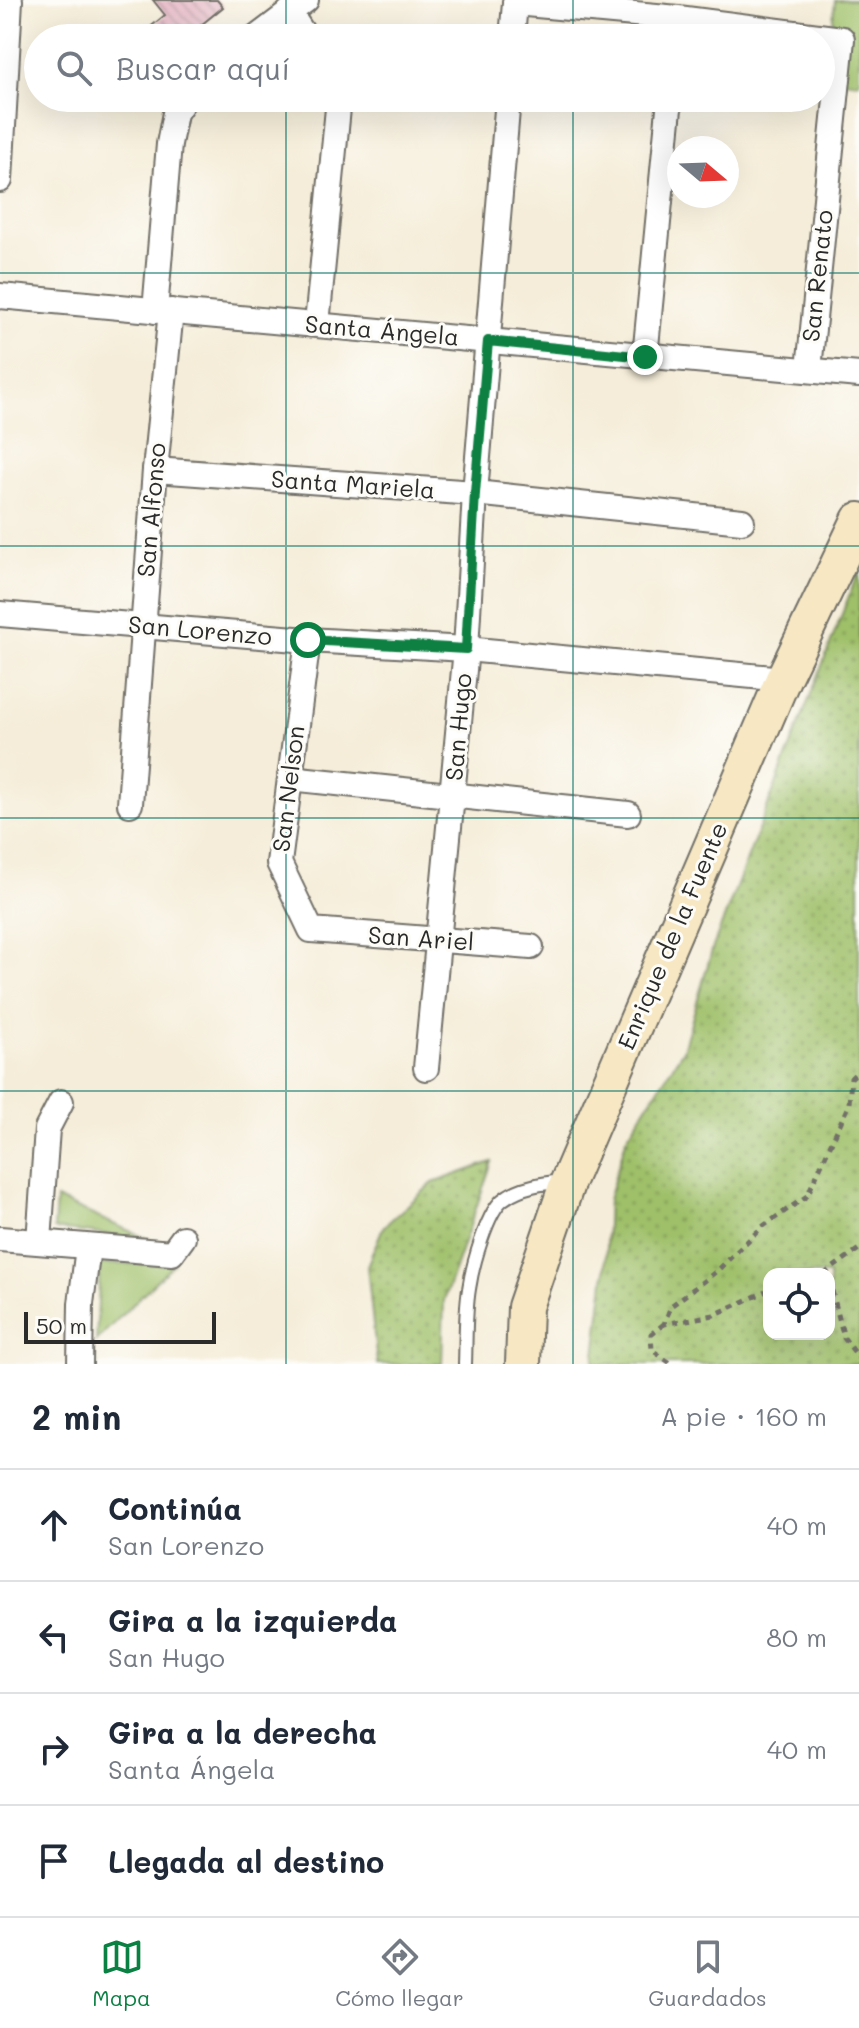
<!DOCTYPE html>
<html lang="es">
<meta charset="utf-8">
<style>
body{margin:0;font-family:Mali,sans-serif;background:#f6f6f7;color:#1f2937}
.controls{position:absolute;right:24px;bottom:24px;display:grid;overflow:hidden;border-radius:16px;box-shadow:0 8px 32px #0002}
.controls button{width:72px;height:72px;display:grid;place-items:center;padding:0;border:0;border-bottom:2px solid #e0e1e3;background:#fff;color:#1f2937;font:40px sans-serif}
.compass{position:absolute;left:667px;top:136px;width:72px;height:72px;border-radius:50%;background:#fff;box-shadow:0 8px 32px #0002;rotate:109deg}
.scale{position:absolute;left:24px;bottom:20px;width:192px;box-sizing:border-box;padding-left:8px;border:4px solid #2b2b2b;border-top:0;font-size:22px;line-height:28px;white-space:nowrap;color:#2b2b2b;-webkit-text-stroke:6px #fdfcf7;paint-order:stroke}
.stop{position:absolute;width:24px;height:24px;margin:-18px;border:6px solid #0b8043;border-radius:50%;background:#fff}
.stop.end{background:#0b8043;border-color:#fff;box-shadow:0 2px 8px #0008}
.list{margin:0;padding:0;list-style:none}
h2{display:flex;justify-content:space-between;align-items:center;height:104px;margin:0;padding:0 32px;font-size:34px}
h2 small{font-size:26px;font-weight:400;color:#747a83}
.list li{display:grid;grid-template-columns:52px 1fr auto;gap:24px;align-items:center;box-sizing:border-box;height:112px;padding:0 32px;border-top:2px solid #e0e1e3}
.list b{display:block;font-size:30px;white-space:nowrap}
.list p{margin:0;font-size:26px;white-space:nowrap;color:#747a83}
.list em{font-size:26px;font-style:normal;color:#747a83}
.icon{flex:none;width:44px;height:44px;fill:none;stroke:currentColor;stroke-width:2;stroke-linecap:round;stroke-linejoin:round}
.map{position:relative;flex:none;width:859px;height:1364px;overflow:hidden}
.search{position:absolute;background:#fff;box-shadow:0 8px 32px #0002;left:24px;right:24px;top:24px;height:88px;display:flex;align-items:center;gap:20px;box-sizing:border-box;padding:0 28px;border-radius:44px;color:#747a83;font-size:30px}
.sheet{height:552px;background:#fff}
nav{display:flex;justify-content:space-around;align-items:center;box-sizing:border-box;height:112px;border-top:2px solid #e0e1e3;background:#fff;font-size:22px;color:#747a83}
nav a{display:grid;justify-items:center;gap:4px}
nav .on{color:#0b8043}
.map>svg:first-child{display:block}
.grass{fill:#9fc069;stroke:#65764a;stroke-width:2}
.park{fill:url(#park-dots);stroke:#65764a;stroke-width:2;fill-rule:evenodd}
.building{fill:url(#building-back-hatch)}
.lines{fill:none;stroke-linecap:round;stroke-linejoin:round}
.service-casing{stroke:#726f68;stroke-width:16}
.minor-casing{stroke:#726f68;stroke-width:28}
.secondary-casing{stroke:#726f68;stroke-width:38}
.path{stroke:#726f68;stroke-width:5;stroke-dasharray:6 6;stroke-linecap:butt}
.service{stroke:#fff;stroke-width:12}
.minor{stroke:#fff;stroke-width:24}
.secondary{stroke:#f7e8c3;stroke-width:34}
.route{stroke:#0b8043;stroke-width:10}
.grid{fill:none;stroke:#0f766e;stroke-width:2;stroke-opacity:0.55}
.labels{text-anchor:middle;stroke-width:6;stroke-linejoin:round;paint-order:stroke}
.street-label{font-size:24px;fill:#2b2b2b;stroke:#fdfcf7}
</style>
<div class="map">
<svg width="859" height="1364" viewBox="0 0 859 1364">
<defs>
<pattern id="park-dots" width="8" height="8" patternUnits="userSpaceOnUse" patternTransform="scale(2)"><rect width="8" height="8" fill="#9fc069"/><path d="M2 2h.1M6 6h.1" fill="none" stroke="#829c57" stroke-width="1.8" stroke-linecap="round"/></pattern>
<pattern id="building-back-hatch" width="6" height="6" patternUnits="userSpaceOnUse" patternTransform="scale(2)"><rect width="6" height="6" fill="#e3aebf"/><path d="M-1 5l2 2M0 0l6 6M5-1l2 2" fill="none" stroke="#b88e9b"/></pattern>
</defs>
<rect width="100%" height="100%" fill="#fdfcf7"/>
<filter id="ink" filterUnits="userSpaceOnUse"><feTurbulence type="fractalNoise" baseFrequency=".0125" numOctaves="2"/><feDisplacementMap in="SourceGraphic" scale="16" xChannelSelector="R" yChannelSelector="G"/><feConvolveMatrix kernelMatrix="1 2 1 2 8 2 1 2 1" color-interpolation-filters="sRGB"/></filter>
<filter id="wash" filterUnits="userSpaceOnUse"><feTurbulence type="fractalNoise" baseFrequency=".006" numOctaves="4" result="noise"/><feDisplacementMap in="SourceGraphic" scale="32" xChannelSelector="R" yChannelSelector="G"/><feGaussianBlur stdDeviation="1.8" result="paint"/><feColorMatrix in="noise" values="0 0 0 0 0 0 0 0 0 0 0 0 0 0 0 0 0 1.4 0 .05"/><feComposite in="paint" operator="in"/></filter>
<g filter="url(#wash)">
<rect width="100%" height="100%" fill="#f5edd9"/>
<!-- grass -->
<g class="grass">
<path d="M 835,0 L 859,0 L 859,82 L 827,79 Z"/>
<path d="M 56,1199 L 148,1239 L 54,1229 Z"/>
<path d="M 100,1264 L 173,1264 L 96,1341 Z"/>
</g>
<!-- park -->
<g class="park">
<path d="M 859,570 L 859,1364 L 594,1364 L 605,1272 L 608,1200 L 627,1137 L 683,1050 L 713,947 ZM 829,1274 L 829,1334 L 769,1334 L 769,1274 Z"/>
<path d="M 492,1162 L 444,1300 L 442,1364 L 377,1364 L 367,1266 L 383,1227 L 433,1183 Z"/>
</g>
<g id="blocks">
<!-- building -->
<path class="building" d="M 153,0 L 217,0 L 223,7 L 201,25 L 210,38 L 137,38 L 165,15 Z"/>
</g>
</g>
<g filter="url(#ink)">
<use href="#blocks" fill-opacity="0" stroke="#726f68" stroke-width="2"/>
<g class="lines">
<defs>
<path id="service" d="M 465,1364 C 466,1339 465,1313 469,1289 C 472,1268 487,1209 505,1198 C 521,1186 545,1183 564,1181"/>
<g id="minor">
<path d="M 515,3 L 678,18 L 842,39 L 809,369"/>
<path d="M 289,12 L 306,38"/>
<path d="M 256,38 L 306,0"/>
<path d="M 512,38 L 515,3"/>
<path d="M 0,180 L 10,0"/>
<path d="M 0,296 L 859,375"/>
<path d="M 155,311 L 169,144 L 175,113 L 185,98"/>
<path d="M 317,324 L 339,98"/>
<path d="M 645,357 L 670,98"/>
<path d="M 155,470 L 475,493 L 742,521"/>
<path d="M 0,614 L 308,640 L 466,649 L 783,679"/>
<path d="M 308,640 L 279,863 L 311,930 L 531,947"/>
<path d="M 290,778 L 628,814"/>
<path d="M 130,804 L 155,470 L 171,311"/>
<path d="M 426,1068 L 466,649 L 475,493 L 508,98"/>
<path d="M 0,1239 L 172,1253 L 183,1238"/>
<path d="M 39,1241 L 47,1129 L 61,1102"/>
<path d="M 80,1364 L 81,1304 L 88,1247"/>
</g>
<path id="secondary" d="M 523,1364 L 525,1307 L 568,1181 L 783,679 L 859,520"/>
</defs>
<!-- service casing -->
<use href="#service" class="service-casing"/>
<!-- minor casing -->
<use href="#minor" class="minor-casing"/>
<!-- secondary casing -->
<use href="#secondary" class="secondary-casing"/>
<!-- path -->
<g class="path">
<path d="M 824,1274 L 859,1249"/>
<path d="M 829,1279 L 844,1338 L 859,1358"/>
<path d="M 769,1290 L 714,1315 L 664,1324 L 671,1306 L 718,1270 L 762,1227 L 807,1196 L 849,1104 L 851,1078 L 859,1070"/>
<path d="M 664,1324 L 651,1334 L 652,1350 L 672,1364"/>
</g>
<!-- service -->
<use href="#service" class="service"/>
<!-- minor -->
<use href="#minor" class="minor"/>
<!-- secondary -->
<use href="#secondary" class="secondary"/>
</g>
</g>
<g class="lines" filter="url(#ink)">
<!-- route -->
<path class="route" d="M 308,640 L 466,649 L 475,493 L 488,341 L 645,357"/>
</g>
<!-- grid -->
<path class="grid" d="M 286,0 L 286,38M 573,0 L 573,38M 286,98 L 286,1364M 573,98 L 573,1364M 0,273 L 859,273M 0,546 L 859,546M 0,818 L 859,818M 0,1091 L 859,1091"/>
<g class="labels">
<!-- street labels -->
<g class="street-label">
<text transform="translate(818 276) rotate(-84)" y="8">San Renato</text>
<text transform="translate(382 331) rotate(5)" y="8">Santa Ángela</text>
<text transform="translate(353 485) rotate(4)" y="8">Santa Mariela</text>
<text transform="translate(152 510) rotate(-85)" y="8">San Alfonso</text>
<text transform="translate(200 631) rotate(5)" y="8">San Lorenzo</text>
<text transform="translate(459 727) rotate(-85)" y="8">San Hugo</text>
<text transform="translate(289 789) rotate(-83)" y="8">San Nelson</text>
<text transform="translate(673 936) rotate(-67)" y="8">Enrique de la Fuente</text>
<text transform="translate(421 939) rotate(4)" y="8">San Ariel</text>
</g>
</g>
</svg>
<div class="controls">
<button><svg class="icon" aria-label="locate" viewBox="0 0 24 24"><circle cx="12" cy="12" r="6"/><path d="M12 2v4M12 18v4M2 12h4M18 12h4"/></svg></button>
</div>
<svg class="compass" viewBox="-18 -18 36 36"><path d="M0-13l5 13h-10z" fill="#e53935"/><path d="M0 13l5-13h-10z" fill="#747a83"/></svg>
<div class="scale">50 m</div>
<div class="stop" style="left:308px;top:640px"></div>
<div class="stop end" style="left:645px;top:357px"></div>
<div class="search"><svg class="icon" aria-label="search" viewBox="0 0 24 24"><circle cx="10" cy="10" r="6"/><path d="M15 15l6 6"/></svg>Buscar aquí</div>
</div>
<section class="sheet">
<h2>2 min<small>A pie · 160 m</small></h2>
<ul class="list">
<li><svg class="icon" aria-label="ahead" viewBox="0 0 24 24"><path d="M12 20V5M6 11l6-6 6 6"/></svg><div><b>Continúa</b><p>San Lorenzo</p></div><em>40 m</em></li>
<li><svg class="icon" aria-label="left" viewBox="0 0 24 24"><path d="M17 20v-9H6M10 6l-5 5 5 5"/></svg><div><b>Gira a la izquierda</b><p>San Hugo</p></div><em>80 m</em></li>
<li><svg class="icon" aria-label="right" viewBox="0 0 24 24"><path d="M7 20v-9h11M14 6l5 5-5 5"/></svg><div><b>Gira a la derecha</b><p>Santa Ángela</p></div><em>40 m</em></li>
<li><svg class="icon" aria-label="arrive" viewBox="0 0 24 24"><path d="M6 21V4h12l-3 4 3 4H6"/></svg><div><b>Llegada al destino</b></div></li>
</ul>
</section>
<nav>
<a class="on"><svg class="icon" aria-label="map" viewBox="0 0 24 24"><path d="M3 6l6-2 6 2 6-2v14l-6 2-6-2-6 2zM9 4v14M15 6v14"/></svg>Mapa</a>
<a><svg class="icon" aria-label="directions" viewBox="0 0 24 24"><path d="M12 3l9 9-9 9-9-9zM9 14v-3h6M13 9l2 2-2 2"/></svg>Cómo llegar</a>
<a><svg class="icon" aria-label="saved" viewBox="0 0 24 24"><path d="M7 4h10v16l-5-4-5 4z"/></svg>Guardados</a>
</nav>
